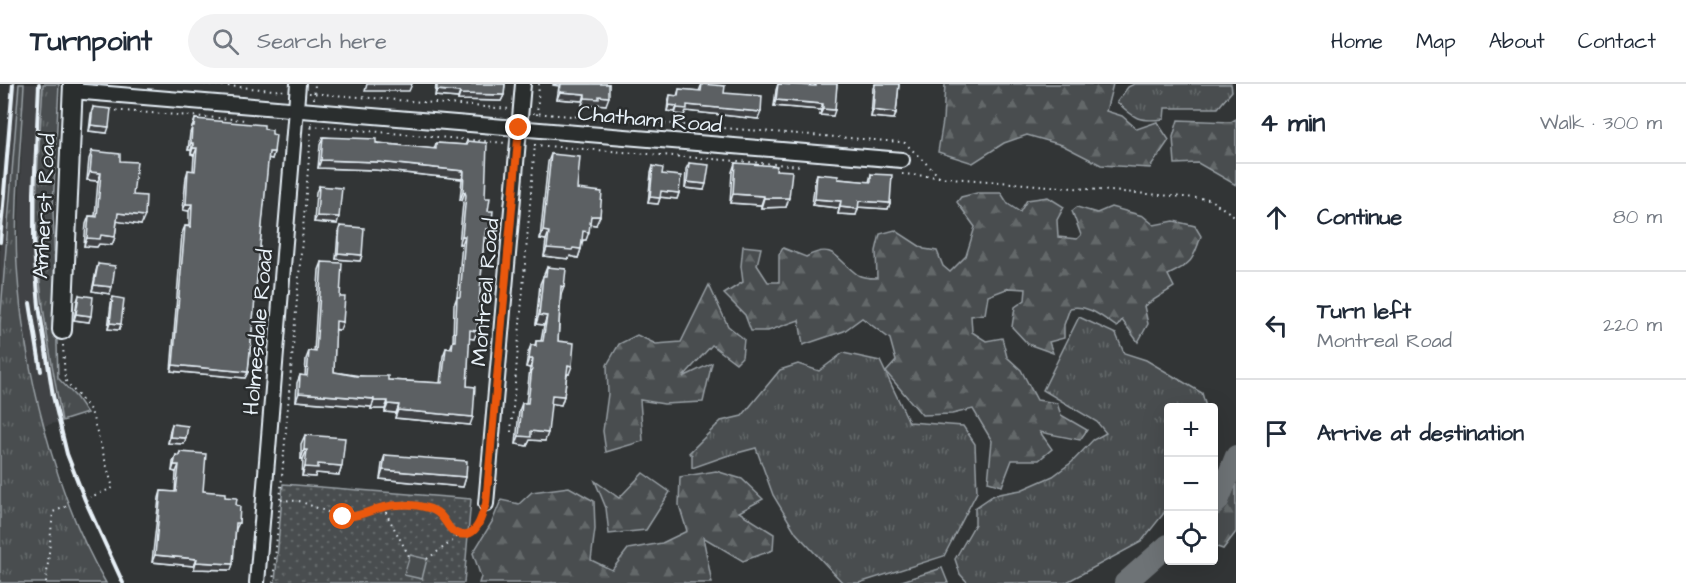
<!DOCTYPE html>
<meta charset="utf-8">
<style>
body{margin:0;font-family:"Architects Daughter",sans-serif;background:#f2f2f3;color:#1f2937}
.controls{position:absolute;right:18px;bottom:18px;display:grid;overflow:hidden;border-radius:6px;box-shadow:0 6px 24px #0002}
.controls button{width:54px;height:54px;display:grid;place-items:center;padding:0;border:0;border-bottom:2px solid #e0e1e3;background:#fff;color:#1f2937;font:30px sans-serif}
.stop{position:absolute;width:18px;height:18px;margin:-14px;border:4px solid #ea580c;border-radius:50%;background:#fff}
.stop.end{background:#ea580c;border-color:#fff;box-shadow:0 2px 6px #0008}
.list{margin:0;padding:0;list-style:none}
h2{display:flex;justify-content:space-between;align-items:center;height:78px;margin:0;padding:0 24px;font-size:26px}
h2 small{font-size:20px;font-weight:400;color:#747a83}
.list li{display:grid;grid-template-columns:39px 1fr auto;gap:18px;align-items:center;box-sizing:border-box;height:108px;padding:0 24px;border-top:2px solid #e0e1e3}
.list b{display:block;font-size:22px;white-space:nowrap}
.list p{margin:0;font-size:20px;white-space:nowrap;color:#747a83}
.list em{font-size:20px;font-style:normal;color:#747a83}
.icon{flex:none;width:33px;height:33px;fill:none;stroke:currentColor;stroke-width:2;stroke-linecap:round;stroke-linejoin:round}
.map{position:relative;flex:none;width:1236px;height:499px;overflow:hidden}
header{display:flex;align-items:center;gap:36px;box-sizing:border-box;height:84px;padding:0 30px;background:#fff;border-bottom:2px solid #e0e1e3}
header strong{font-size:28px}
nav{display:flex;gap:33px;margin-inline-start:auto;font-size:21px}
.search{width:420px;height:54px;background:#f2f2f3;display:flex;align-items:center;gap:15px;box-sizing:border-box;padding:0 21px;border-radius:33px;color:#747a83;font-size:22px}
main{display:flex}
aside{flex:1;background:#fff}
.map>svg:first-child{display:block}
.built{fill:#3f4244}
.grass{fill:url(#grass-tufts);stroke:#989fa4;stroke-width:1.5}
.forest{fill:url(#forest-firs);stroke:#989fa4;stroke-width:1.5}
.park{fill:url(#park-dots);stroke:#989fa4;stroke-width:1.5}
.pitch{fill:#494d4f;stroke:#989fa4;stroke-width:1.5}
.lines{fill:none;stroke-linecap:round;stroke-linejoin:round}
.river{stroke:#6e7376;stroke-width:22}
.street-casing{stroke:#e8f1f8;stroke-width:18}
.secondary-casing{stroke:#e8f1f8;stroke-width:22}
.path{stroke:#e8f1f8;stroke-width:2;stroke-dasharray:1.5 4.5;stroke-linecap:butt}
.street{stroke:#2a2d2e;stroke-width:14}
.secondary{stroke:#2a2d2e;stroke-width:18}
.rail{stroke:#e8f1f8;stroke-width:4}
.wall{fill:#4f5355;stroke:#e8f1f8;stroke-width:1.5}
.shaded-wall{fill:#404345;stroke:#e8f1f8;stroke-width:1.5}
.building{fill:#5c6063;stroke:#e8f1f8;stroke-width:1.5}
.route{stroke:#ea580c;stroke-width:8}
.labels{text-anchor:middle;stroke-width:5;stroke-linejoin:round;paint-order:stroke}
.street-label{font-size:22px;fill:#e8f1f8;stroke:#2a2d2e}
</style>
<header>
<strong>Turnpoint</strong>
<div class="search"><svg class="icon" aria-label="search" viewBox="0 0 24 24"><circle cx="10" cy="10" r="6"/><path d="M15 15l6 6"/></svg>Search here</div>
<nav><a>Home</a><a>Map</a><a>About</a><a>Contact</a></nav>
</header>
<main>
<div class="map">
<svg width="1236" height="499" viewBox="0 0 1236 499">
<defs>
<pattern id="grass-tufts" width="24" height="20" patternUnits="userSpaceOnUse" patternTransform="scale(1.5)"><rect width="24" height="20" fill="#494d4f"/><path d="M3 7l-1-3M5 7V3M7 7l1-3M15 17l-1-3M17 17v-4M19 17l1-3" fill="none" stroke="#636769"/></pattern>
<pattern id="forest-firs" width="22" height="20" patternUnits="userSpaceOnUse" patternTransform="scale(1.5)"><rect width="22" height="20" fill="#494d4f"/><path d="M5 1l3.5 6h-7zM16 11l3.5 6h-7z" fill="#636769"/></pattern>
<pattern id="park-dots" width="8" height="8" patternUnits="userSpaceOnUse" patternTransform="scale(1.5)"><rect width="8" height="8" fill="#494d4f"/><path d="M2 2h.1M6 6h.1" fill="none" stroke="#636769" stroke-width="1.8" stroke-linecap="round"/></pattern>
</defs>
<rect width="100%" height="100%" fill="#323536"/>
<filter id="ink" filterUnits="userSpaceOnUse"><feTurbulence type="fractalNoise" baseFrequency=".0167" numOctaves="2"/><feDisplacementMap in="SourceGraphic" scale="12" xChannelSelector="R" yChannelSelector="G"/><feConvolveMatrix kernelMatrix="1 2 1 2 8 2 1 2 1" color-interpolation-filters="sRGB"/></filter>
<g filter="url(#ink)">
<!-- built -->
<g class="built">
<path d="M 10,0 L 19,0 L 0,240 L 0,121 Z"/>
<path d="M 24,0 L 43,0 L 37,99 L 52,280 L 62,337 L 44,342 L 31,288 L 22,231 L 17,181 Z"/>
</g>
<!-- grass -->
<g class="grass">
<path d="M 19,0 L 24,0 C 21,58 14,124 17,182 C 23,281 55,413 106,499 L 0,499 L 0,240 Z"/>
<path d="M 43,0 L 59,0 L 53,124 L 58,294 L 76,313 L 87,329 L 62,337 C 52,280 41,223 37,165 C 34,110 40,54 43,0 Z"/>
<path d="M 1134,0 L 1231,0 L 1232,7 L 1218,24 L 1165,24 L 1164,35 C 1138,38 1135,35 1117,18 L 1128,3 Z"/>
<path d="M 1079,233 L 1116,250 L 1124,269 L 1146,276 L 1202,309 L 1206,323 L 1168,324 L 1168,424 L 1141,458 L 1065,499 L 968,499 L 960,490 L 955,475 L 975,440 L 975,424 L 994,411 L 1021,406 L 1053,392 L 1072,378 L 1093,356 L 1106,349 L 1097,338 L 1043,306 Z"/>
<path d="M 843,269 L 880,277 L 909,338 L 963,342 L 975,360 L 977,408 L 944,472 L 859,499 L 843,499 L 796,449 L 773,411 L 756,364 L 726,372 L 692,384 L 692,371 L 689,369 L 721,337 L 742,332 L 780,286 L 798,280 L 819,287 Z"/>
</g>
<!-- forest -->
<g class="forest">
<path d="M 945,0 L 1113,0 L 1106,27 L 1122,32 L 1137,45 L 1157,38 L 1169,56 L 1150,84 L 1101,81 L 1062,61 L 1027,51 L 1004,59 L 973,79 L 938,68 L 943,37 Z"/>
<path d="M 1236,35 L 1236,101 L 1198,79 L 1175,80 L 1173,53 L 1178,36 L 1231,38 Z"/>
<path d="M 977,109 L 1001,109 L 1008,120 L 1020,128 L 1027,116 L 1048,113 L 1064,123 L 1057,136 L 1058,153 L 1077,155 L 1081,151 L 1072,127 L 1077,123 L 1097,129 L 1111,123 L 1143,132 L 1154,141 L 1174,137 L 1195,142 L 1201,152 C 1193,177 1191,180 1168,191 L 1174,203 L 1144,222 L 1148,240 L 1138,258 L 1122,236 L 1117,243 C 1102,233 1088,220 1070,224 L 1064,241 L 1064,254 L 1049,258 L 1053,269 L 1028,260 L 1012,243 L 1015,223 L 1025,216 L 1026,205 L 1009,204 L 988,212 L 985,230 L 971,232 L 972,248 L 986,257 L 1002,254 L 1007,273 L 1021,286 L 1037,316 L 1057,319 L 1061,331 L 1087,346 L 1080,356 L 1040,348 L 1052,365 L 1039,376 L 1012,376 L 1002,402 L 988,398 L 992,357 L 973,325 L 952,330 L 922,331 L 886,288 L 896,277 L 890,255 L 862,234 L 844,247 L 803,261 L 799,236 L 768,247 L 751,247 L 745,231 L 724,210 L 743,198 L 741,182 L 743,162 L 761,164 L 757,181 L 768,198 L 779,198 L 779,171 L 783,164 L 806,173 C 835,157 837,177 858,191 C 863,194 871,194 877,194 L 876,167 L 880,150 L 895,146 L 924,165 L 937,167 L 943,182 L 950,188 L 966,172 L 975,143 L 957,118 L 961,113 Z"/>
<path d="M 709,201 L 728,242 L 744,255 L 742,273 L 736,279 L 712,261 L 683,293 L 712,279 L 703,318 L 664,320 L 640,316 L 643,357 L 606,368 L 603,347 L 608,310 L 607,281 L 619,260 L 637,251 L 656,260 L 681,258 Z"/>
<path d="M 716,387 L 742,395 L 763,415 L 739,428 L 774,450 L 773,466 L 743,477 L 703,453 L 712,499 L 479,499 L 481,493 L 473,469 L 492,438 L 501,416 L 519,420 L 532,408 L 569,403 L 594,417 L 595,445 L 591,476 L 612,486 L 628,465 L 662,459 L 687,447 L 679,421 L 680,393 Z"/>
<path d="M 643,389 L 670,408 L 646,446 L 609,450 L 606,424 L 595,397 L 619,414 Z"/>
<path d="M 1236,400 L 1236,448 L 1223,465 L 1214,462 L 1214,433 L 1228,417 Z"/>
<path d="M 942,484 L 948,499 L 896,499 Z"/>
</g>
<!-- park -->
<path class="park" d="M 283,400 L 471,415 L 464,499 L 275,499 Z"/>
<!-- pitch -->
<path class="pitch" d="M 410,471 L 427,475 L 422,495 L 404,491 Z"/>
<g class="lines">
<!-- river -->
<g class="river">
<path d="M 1214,421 L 1218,417 L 1236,372"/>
<path d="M 1125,499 L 1168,461"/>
</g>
<defs>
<g id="street">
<path d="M 72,7 L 902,76"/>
<path d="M 486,420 L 523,0"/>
<path d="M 257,499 L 298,0"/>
</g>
<path id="secondary" d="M 62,246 L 73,0"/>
</defs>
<!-- street casing -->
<use href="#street" class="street-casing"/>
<!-- secondary casing -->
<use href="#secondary" class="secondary-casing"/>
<!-- path -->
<g class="path">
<path d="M 204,0 L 285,7"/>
<path d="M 309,9 L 510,25"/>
<path d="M 314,15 L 315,0"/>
<path d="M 110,26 L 245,36"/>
<path d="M 533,29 L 900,58 L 905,59 L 940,93"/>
<path d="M 537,31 L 539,0"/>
<path d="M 311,42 L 506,59"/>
<path d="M 534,61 L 801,82"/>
<path d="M 902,90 L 1209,115 L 1236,133"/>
<path d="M 63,261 L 65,296 L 91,327 L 113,404 L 90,413"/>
<path d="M 511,348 L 535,60"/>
<path d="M 281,416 L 299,417 L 338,432 L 349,433 L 383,423 L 417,422 L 435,426 L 450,445 L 460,451 L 471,449 L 476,444 L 482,431"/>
<path d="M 387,422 L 386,429 L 409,472"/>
<path d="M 427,475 L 454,456 L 458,451"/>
<path d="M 46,499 L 53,428 L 70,421"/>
<path d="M 273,499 L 312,38"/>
</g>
<!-- street -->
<use href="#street" class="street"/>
<!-- secondary -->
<use href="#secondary" class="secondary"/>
<!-- rail -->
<g class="rail">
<path d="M 39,0 L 34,109 L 34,166 L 39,222 L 53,312 L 67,370 L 85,416 L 123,499"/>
<path d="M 0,158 L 13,0"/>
<path d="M 30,219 L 41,287"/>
</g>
</g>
<!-- wall -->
<g class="wall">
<path d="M 436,0 L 505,0 L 504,11 L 501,17 L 458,16 L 458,14 L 435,12 Z"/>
<path d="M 553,0 L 609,0 L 606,21 L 597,20 L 597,22 L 582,21 L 583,17 L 557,15 L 559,2 L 553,1 Z"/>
<path d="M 702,0 L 724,9 L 758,35 L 686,27 L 684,31 L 675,30 L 675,28 L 667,27 L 668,18 L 670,11 L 677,12 L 679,5 L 699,7 Z"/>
<path d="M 778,0 L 814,2 L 815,0 L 837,0 L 833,32 L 820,31 L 821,26 L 774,22 L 776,6 Z"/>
<path d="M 875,0 L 899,0 L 896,29 L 894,35 L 871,33 L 873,4 Z"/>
<path d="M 93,23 L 107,49 L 89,47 L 91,30 Z"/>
<path d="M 195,35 L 264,45 L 272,50 L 274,68 L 272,75 L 268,74 L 248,288 L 245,294 L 171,287 L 182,149 L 185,142 L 189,142 L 189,127 L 183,126 L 186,93 L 188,86 L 193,87 L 194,71 L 191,70 L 191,66 L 188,66 L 190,49 Z"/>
<path d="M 323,53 L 434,65 L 436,59 L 465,61 L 467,57 L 488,127 L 491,146 L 488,154 L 484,154 L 477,247 L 474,255 L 469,254 L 467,302 L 470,341 L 395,334 L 396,329 L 385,328 L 385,325 L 371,325 L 372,323 L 296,317 L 297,299 L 300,291 L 305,292 L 306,275 L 309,267 L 314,268 L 319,186 L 322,178 L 340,213 L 343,238 L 340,246 L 335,246 L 334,288 L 388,296 L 440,299 L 443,272 L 446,264 L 450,265 L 453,257 L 454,221 L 457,213 L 462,160 L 459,160 L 463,119 L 462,116 L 460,116 L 462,95 L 375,86 L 318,84 L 320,61 Z"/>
<path d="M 92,67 L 120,77 L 133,111 L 141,141 L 117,137 L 115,153 L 112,161 L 99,160 L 97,163 L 84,162 L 86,140 L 89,132 L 95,132 L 98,97 L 87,96 L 89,75 Z"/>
<path d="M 551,70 L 577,105 L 596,141 L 590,140 L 586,156 L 583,156 L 581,165 L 578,174 L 570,172 L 569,175 L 544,172 L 546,156 L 540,155 L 548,78 Z"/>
<path d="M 689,79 L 704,106 L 685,104 L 686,85 Z"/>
<path d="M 735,79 L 776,86 L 786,123 L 761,124 L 761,121 L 730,119 L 732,88 Z"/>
<path d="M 653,82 L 662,90 L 679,109 L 677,115 L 660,113 L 658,120 L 648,119 L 651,89 Z"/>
<path d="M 817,90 L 838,95 L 869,98 L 871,90 L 890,119 L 888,125 L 858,123 L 856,131 L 838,130 L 839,124 L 812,121 L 815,96 Z"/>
<path d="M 319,102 L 337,140 L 314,138 L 316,108 Z"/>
<path d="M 340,142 L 362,171 L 360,177 L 336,175 L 338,148 Z"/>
<path d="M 98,180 L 110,210 L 92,207 L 96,187 Z"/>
<path d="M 547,183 L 561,211 L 558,257 L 569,290 L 567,290 L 564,312 L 561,321 L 551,319 L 545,357 L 530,356 L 527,362 L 516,360 L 519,327 L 522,319 L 526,319 L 530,284 L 526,283 L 528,269 L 531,261 L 535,261 L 536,257 L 541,257 L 544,241 L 536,240 L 540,200 Z"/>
<path d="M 79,211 L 89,238 L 74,236 L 77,217 Z"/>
<path d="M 113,213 L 119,246 L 108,245 L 111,219 Z"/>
<path d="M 172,340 L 186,354 L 184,360 L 168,359 L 170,346 Z"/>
<path d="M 305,351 L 342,382 L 339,391 L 316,389 L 315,393 L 302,392 L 303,375 L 301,375 L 301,360 Z"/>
<path d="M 180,368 L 203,407 L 225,413 L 236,421 L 239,439 L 236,445 L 231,486 L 194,485 L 194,482 L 152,478 L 159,414 L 161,407 L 175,408 L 176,388 L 172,387 L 173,378 L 176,371 L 178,372 Z"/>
<path d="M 385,371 L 466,393 L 463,403 L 380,395 L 382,380 Z"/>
</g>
<!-- shaded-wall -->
<g class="shaded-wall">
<path d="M 367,0 L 412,0 L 409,7 L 365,7 Z"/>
<path d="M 437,6 L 460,8 L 458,14 L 435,12 Z"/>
<path d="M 560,8 L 585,10 L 583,17 L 557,15 Z"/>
<path d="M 460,10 L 504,11 L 501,17 L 458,16 Z"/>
<path d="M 599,12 L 609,13 L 606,21 L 597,20 L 597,22 L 582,21 L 585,14 Z"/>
<path d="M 776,16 L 823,20 L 821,26 L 774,22 Z"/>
<path d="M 669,21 L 677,22 L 675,28 L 667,27 Z"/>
<path d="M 687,21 L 761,28 L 758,35 L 686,27 L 684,31 L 675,30 L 677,24 Z"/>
<path d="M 823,25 L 835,26 L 833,32 L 820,31 Z"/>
<path d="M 873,26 L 896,29 L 894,35 L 871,33 Z"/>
<path d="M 91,41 L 109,43 L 107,49 L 89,47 Z"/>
<path d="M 191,59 L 193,59 L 191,66 L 188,66 Z"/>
<path d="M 193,64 L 197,64 L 194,71 L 191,70 Z"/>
<path d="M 269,68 L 274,68 L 272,75 L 267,74 Z"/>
<path d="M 321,76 L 378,78 L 464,87 L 462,95 L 375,86 L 318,84 Z"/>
<path d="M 90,88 L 101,89 L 98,97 L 87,96 Z"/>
<path d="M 687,98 L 706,100 L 704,106 L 685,104 Z"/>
<path d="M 661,107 L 679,109 L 677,115 L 659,113 Z"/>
<path d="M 463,108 L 465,108 L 462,116 L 460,116 Z"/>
<path d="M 733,110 L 764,112 L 761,121 L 730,119 Z"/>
<path d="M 650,113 L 660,114 L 658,120 L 648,119 Z"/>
<path d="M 764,114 L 789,114 L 786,123 L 761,124 Z"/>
<path d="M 815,115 L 841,117 L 839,124 L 812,121 Z"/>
<path d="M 859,117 L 890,119 L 888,125 L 857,123 Z"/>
<path d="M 186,120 L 192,120 L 189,127 L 183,126 Z"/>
<path d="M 840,123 L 858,125 L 856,131 L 838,130 Z"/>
<path d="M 118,129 L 145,132 L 141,141 L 115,137 Z"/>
<path d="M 317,132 L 339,133 L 337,140 L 314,138 Z"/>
<path d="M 591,132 L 600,132 L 596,141 L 588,140 Z"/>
<path d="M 486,145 L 491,146 L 488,154 L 483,153 Z"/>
<path d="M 543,147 L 549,148 L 546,156 L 540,155 Z"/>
<path d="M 583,147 L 589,148 L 586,156 L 580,156 Z"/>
<path d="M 101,151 L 115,153 L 112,161 L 99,160 L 97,163 L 84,162 L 87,154 Z"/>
<path d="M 462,152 L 465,152 L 462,160 L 459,160 Z"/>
<path d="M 547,164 L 573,164 L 581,165 L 578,174 L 570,172 L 569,175 L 544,172 Z"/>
<path d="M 338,169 L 362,171 L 360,177 L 336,175 Z"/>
<path d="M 94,201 L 112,203 L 110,210 L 92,207 Z"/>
<path d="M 561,202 L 564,203 L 561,211 L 558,211 Z"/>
<path d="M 76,230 L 91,232 L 89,238 L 74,236 Z"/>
<path d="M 539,231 L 547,232 L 544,241 L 536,240 Z"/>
<path d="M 336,237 L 343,238 L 340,246 L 333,245 Z"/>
<path d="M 110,239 L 121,240 L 119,246 L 108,245 Z"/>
<path d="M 470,246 L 477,247 L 474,255 L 467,254 Z"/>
<path d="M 529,275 L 533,275 L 530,284 L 526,283 Z"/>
<path d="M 173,281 L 248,288 L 245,294 L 171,287 Z"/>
<path d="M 568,281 L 572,282 L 569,290 L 565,290 Z"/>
<path d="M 299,309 L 374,315 L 372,323 L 296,317 Z"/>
<path d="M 552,311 L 564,312 L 561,321 L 549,319 Z"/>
<path d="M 374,317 L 388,317 L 385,325 L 371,325 Z"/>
<path d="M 388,320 L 399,321 L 396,329 L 385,328 Z"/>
<path d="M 398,326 L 473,333 L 470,341 L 395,334 Z"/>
<path d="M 531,347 L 548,349 L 545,357 L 530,356 L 527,362 L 516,360 L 519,352 Z"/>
<path d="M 170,353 L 186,354 L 184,360 L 168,359 Z"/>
<path d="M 304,366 L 307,366 L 303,375 L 301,375 Z"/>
<path d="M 318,380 L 342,382 L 339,391 L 316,389 L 315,393 L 302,392 L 305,383 Z"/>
<path d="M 174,381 L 179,381 L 176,388 L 172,387 Z"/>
<path d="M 383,386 L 466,393 L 463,403 L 380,395 Z"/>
<path d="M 155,471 L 197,475 L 194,482 L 152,478 Z"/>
<path d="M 196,478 L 233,480 L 231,486 L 194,485 Z"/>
</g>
<!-- building -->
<g class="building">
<path d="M 437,0 L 505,0 L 504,11 L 460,10 L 460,8 L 437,6 Z"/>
<path d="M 561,0 L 609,0 L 609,13 L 599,12 L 599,15 L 585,14 L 585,10 L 560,8 Z"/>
<path d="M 702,0 L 725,2 L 724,9 L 762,12 L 761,28 L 687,21 L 687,25 L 677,24 L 677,22 L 669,21 L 670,11 L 678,12 L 679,5 L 701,7 Z"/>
<path d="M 778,0 L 816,2 L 816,0 L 837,0 L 835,26 L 823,25 L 823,20 L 776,16 Z"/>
<path d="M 875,0 L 899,0 L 896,29 L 873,26 Z"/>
<path d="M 93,23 L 111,25 L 109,43 L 91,41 Z"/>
<path d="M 195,35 L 264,41 L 264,45 L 272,46 L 272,50 L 276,51 L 274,68 L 269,68 L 248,288 L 173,281 L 185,142 L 191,143 L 192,120 L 186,120 L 188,86 L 195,87 L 197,64 L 193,64 L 193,59 L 191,59 L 192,42 L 194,42 Z"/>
<path d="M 323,53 L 376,55 L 376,59 L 436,65 L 436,59 L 467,61 L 467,57 L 487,59 L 485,114 L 490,114 L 488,127 L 493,127 L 491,146 L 486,145 L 484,154 L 477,247 L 470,246 L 467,302 L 475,303 L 473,333 L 398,326 L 399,321 L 388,320 L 388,317 L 374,317 L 374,315 L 299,309 L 300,291 L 307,292 L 309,267 L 316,268 L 322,178 L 342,179 L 340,213 L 345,213 L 343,238 L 336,237 L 334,288 L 356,292 L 388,292 L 388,296 L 442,299 L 446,264 L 452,265 L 453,257 L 455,257 L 457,213 L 460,213 L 465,152 L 462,152 L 466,111 L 465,108 L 463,108 L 464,87 L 378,78 L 321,76 Z"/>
<path d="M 92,67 L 120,70 L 120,77 L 137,78 L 133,111 L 146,112 L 145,132 L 118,129 L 115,153 L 101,151 L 100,155 L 87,154 L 89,132 L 97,133 L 101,89 L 90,88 Z"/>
<path d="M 551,70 L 580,73 L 577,105 L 602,108 L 600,132 L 591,132 L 589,148 L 583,147 L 581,165 L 573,164 L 572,166 L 547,164 L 549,148 L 543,147 Z"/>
<path d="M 689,79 L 709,81 L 706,100 L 687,98 Z"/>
<path d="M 735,79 L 777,82 L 776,86 L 792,87 L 789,114 L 764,114 L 764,112 L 733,110 Z"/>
<path d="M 653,82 L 663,84 L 662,90 L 681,92 L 679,109 L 661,107 L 660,114 L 650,113 Z"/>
<path d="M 817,90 L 838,92 L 838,95 L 871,98 L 871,90 L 892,91 L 890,119 L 859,117 L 858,125 L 840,123 L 841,117 L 815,115 Z"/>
<path d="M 319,102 L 342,104 L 339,133 L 317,132 Z"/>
<path d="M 340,142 L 364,144 L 362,171 L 338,169 Z"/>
<path d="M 98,180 L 115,182 L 112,203 L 94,201 Z"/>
<path d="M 547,183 L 566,185 L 564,203 L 561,202 L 558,257 L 574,259 L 572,282 L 568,281 L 564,312 L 552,311 L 548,349 L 531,347 L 531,353 L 519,352 L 522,319 L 528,319 L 533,275 L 529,275 L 531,261 L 536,262 L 536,257 L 543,257 L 547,232 L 539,231 L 543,192 L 546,192 Z"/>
<path d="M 79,211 L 93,213 L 91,232 L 76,230 Z"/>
<path d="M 113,213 L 124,215 L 121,240 L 110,239 Z"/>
<path d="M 172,340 L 188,342 L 186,354 L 170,353 Z"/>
<path d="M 305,351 L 345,354 L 342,382 L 318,380 L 318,384 L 305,383 L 307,366 L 304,366 Z"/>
<path d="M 180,368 L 206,370 L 203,407 L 225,409 L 225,413 L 237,414 L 236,421 L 240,422 L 239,439 L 236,439 L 233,480 L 196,478 L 197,475 L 155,471 L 161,407 L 176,408 L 179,381 L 174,381 L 176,371 L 179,372 Z"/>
<path d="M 385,371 L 467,377 L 466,393 L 383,386 Z"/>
</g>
</g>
<g class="lines" filter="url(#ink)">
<!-- route -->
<path class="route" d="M 343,433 C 358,434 370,426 384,423 C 398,419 422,420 435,427 C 448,433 447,454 467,450 C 479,448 482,429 486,420 L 519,44"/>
</g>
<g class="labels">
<!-- street labels -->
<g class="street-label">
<text transform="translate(650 34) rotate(5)" y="8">Chatham Road</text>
<text transform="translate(43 122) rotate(-87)" y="8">Amherst Road</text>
<text transform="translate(484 208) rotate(-85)" y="8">Montreal Road</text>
<text transform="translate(257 248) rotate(-85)" y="8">Holmesdale Road</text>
</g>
</g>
</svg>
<div class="controls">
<button>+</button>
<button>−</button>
<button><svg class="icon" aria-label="locate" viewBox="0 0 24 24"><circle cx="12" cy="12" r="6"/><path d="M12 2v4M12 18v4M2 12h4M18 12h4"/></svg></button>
</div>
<div class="stop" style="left:343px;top:433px"></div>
<div class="stop end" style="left:519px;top:44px"></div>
</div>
<aside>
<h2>4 min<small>Walk · 300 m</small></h2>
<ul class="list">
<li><svg class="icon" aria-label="ahead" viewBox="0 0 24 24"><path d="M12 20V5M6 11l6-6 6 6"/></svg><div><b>Continue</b></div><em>80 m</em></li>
<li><svg class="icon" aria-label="left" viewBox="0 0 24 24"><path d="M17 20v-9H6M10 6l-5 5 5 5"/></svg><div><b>Turn left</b><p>Montreal Road</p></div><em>220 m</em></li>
<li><svg class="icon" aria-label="arrive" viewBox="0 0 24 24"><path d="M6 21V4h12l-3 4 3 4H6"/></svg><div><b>Arrive at destination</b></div></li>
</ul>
</aside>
</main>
